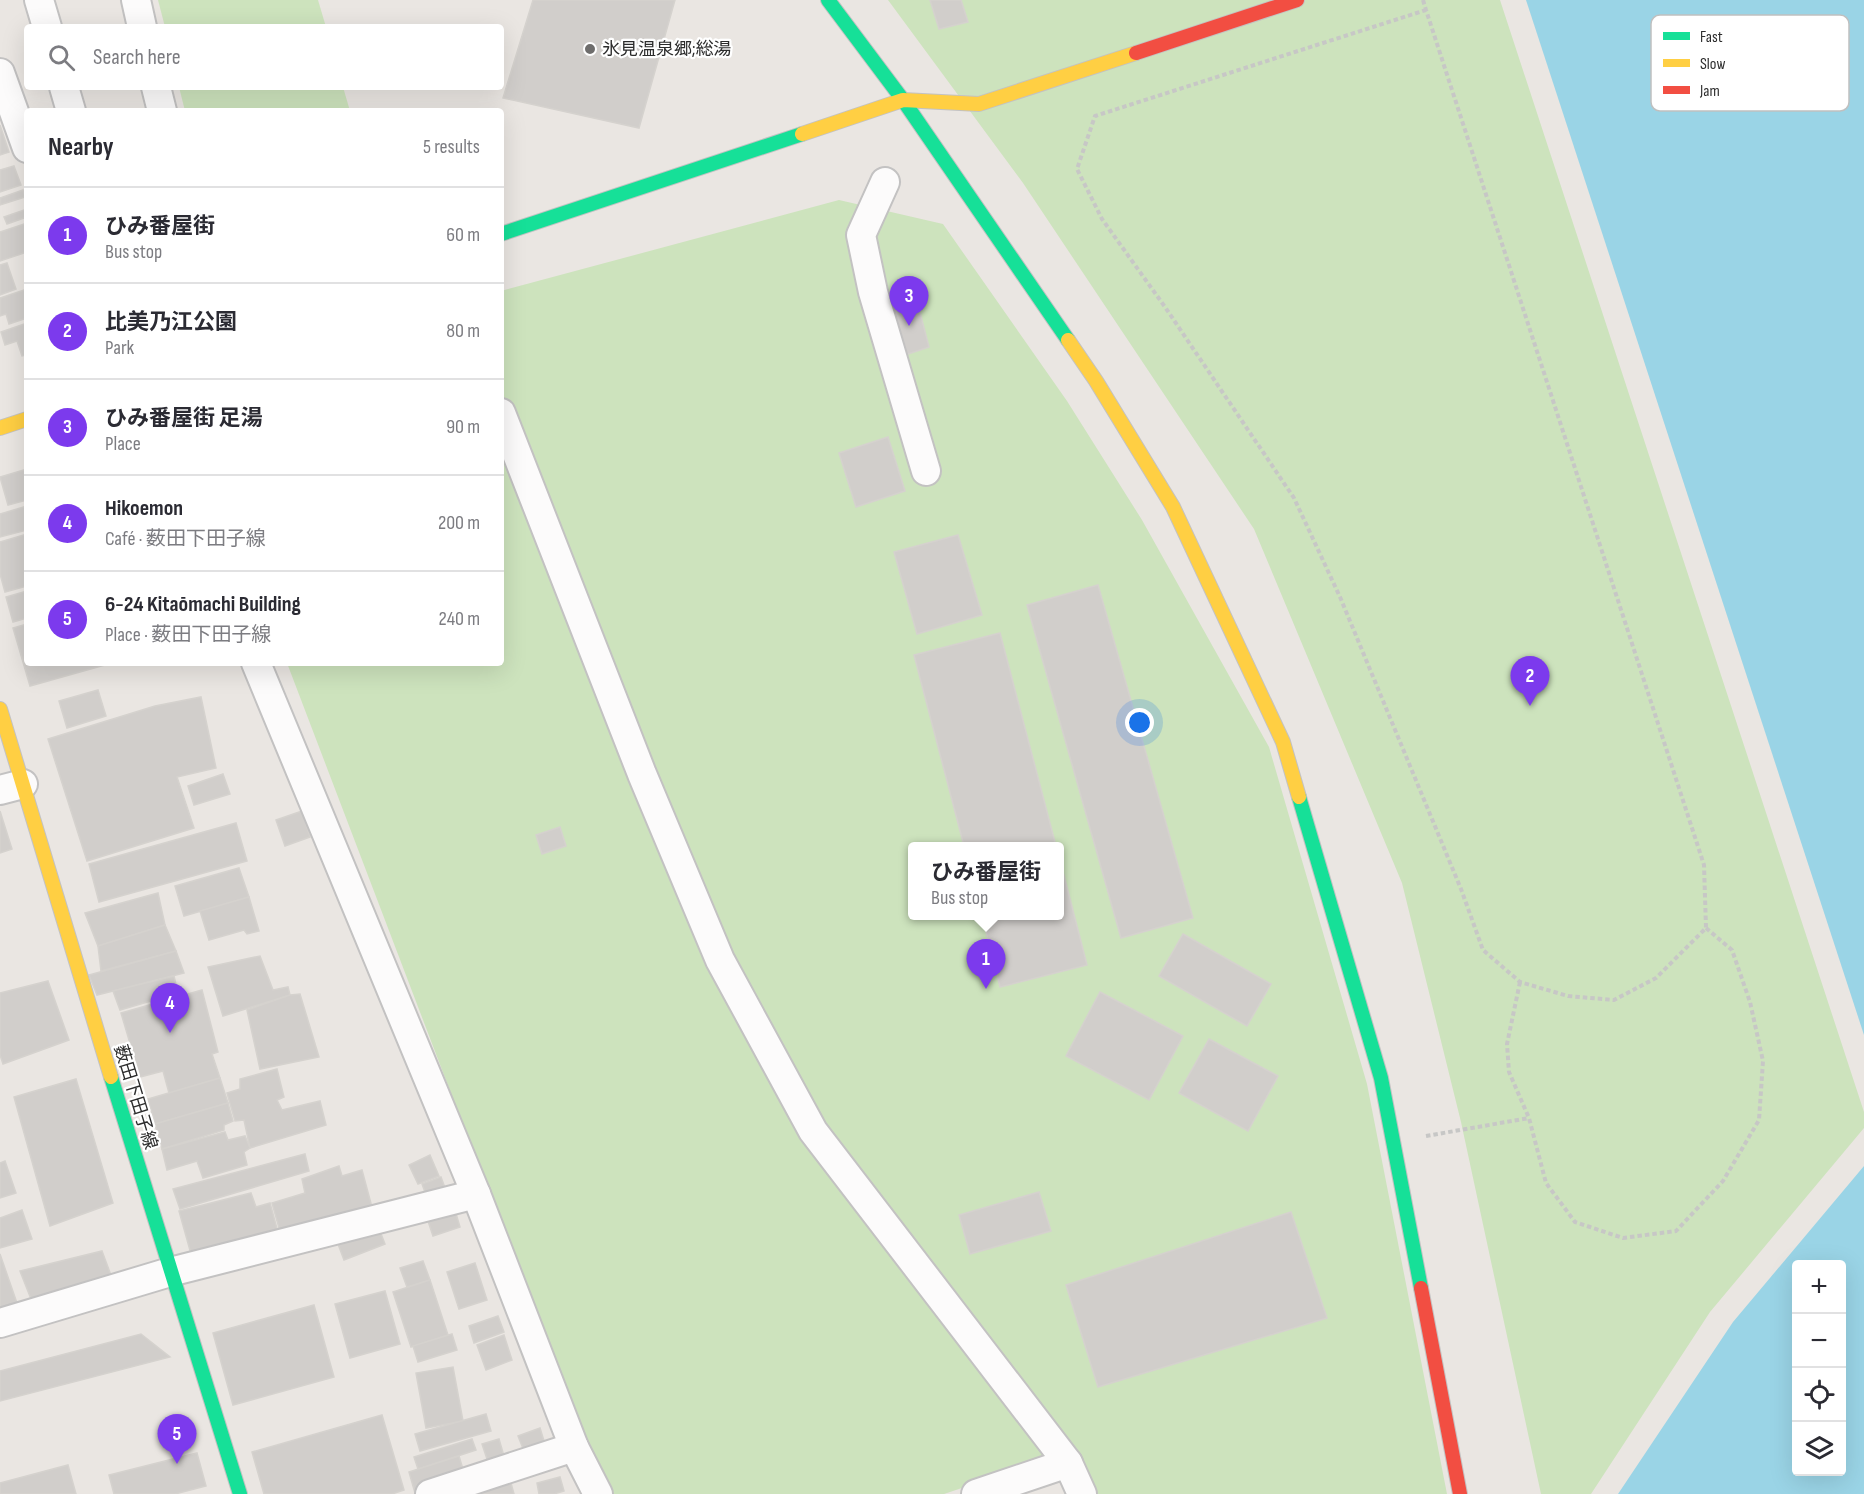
<!DOCTYPE html>
<meta charset="utf-8">
<style>
body{margin:0;font-family:"Sofia Sans Condensed","Noto Sans JP",sans-serif;background:#f7f7f7;color:#2b2b33}
.controls{position:absolute;right:18px;bottom:18px;display:grid;overflow:hidden;border-radius:6px;box-shadow:0 6px 24px #0002}
.controls button{width:54px;height:54px;display:grid;place-items:center;padding:0;border:0;border-bottom:2px solid #e1e1e2;background:#fff;color:#2b2b33;font:30px sans-serif}
.you{position:absolute;left:1140px;top:723px;width:21px;height:21px;margin:-15px;border:4px solid #fff;border-radius:50%;background:#1a73e8;box-shadow:0 0 0 9px #1a73e833}
.badge{display:grid;place-items:center;width:39px;height:39px;border-radius:50%;background:#7c3aed;color:#fff;font-size:20px;font-weight:700}
.pin{position:absolute;translate:-50% -50px;filter:drop-shadow(0 2px 3px #0008)}
.pin::after{content:'';position:absolute;top:32px;width:21px;height:18px;background:inherit;clip-path:polygon(0 0,100% 0,50% 100%)}
.popup{position:absolute;left:908px;top:842px;width:156px;height:78px;box-sizing:border-box;display:grid;place-content:center;border-radius:6px;background:#fff;filter:drop-shadow(0 2px 4px #0005);font-size:20px;white-space:nowrap;color:#7c7c81}
.popup b{font-size:22px;color:#2b2b33}
.popup::after{content:'';position:absolute;left:50%;top:100%;margin-left:-12px;border:12px solid transparent;border-top-color:#fff}
.list{margin:0;padding:0;list-style:none}
h2{display:flex;justify-content:space-between;align-items:center;height:78px;margin:0;padding:0 24px;font-size:26px}
h2 small{font-size:20px;font-weight:400;color:#7c7c81}
.list li{display:grid;grid-template-columns:39px 1fr auto;gap:18px;align-items:center;box-sizing:border-box;height:96px;padding:0 24px;border-top:2px solid #e1e1e2}
.list b{display:block;font-size:22px;white-space:nowrap}
.list p{margin:0;font-size:20px;white-space:nowrap;color:#7c7c81}
.list em{font-size:20px;font-style:normal;color:#7c7c81}
.icon{flex:none;width:33px;height:33px;fill:none;stroke:currentColor;stroke-width:2;stroke-linecap:round;stroke-linejoin:round}
.map{position:relative;flex:none;width:1864px;height:1494px;overflow:hidden}
.search{position:absolute;background:#fff;box-shadow:0 6px 24px #0002;left:24px;top:24px;width:480px;height:66px;display:flex;align-items:center;gap:15px;box-sizing:border-box;padding:0 21px;border-radius:6px;color:#7c7c81;font-size:22px}
.panel{position:absolute;background:#fff;box-shadow:0 6px 24px #0002;left:24px;top:108px;width:480px;height:558px;border-radius:6px}
.map>svg:first-child{display:block}
.green{fill:#cde3bd;fill-rule:evenodd}
.water{fill:#9ad4e6;fill-rule:evenodd}
.building{fill:#d1cecb;stroke:#d5d2ce;stroke-width:1.5}
.lines{fill:none;stroke-linecap:round;stroke-linejoin:round}
.street-casing{stroke:#c3c2c2;stroke-width:32}
.fast-casing{stroke:#c3c2c2;stroke-width:16}
.slow-casing{stroke:#c3c2c2;stroke-width:16}
.jam-casing{stroke:#c3c2c2;stroke-width:16}
.path{stroke:#c7c7c6;stroke-width:4;stroke-dasharray:4.5 3;stroke-linecap:butt}
.street{stroke:#fcfbfb;stroke-width:28}
.fast{stroke:#16e098;stroke-width:14}
.slow{stroke:#ffcf43;stroke-width:14}
.jam{stroke:#f24e42;stroke-width:14}
.poi-dot{fill:#6e6d6c;stroke:#fff;stroke-width:2}
.labels{text-anchor:middle;stroke-width:4.5;stroke-linejoin:round;paint-order:stroke}
.poi-label{font-size:18px;fill:#2c2c2c;stroke:#fff;text-anchor:start}
.street-label{font-size:18px;fill:#2c2c2c;stroke:#fff}
.key{fill:#fff;stroke:#c0c0c0;stroke-width:1.5}
.key-label{font-size:16px;fill:#2c2c2c}
</style>
<div class="map">
<svg width="1864" height="1494" viewBox="0 0 1864 1494">
<rect width="100%" height="100%" fill="#eae6e2"/>
<!-- green -->
<g class="green">
<path d="M 158,0 L 318,0 L 326,27 L 165,27 Z"/>
<path d="M 888,0 L 1500,0 L 1864,1112 L 1864,1128 L 1710,1312 L 1591,1494 L 1541,1494 L 1461,1122 L 1402,883 L 1254,529 L 1023,183 Z"/>
<path d="M 179,87 L 343,87 L 350,111 L 185,111 Z"/>
<path d="M 839,200 L 943,224 L 1067,401 L 1142,520 L 1269,747 L 1367,1084 L 1447,1494 L 1096,1494 L 1076,1450 L 944,1494 L 609,1494 L 585,1445 L 287,663 L 501,663 L 501,291 ZM 912,846 L 1060,846 L 1060,916 L 912,916 Z"/>
</g>
<!-- water -->
<g class="water">
<path d="M 1526,0 L 1864,0 L 1864,1035 Z"/>
<path d="M 1864,1166 L 1864,1494 L 1618,1494 L 1733,1322 ZM 1796,1264 L 1842,1264 L 1842,1472 L 1796,1472 Z"/>
</g>
<!-- building -->
<g class="building">
<path d="M 533,0 L 675,0 L 639,128 L 503,98 Z"/>
<path d="M 930,0 L 961,0 L 968,22 L 939,29 Z"/>
<path d="M 0,125 L 9,152 L 0,155 Z"/>
<path d="M 14,166 L 21,185 L 0,192 L 0,170 Z"/>
<path d="M 23,190 L 25,197 L 0,205 L 0,198 Z"/>
<path d="M 27,209 L 27,217 L 7,224 L 4,217 Z"/>
<path d="M 27,223 L 27,252 L 0,261 L 0,232 Z"/>
<path d="M 7,263 L 16,289 L 0,295 L 0,265 Z"/>
<path d="M 27,289 L 27,318 L 9,324 L 6,314 L 0,316 L 0,298 Z"/>
<path d="M 916,297 L 929,347 L 902,356 L 888,305 Z"/>
<path d="M 27,323 L 27,355 L 22,356 L 17,341 L 5,345 L 1,332 Z"/>
<path d="M 888,437 L 905,491 L 856,507 L 839,453 Z"/>
<path d="M 27,469 L 27,500 L 8,505 L 0,477 Z"/>
<path d="M 27,506 L 27,530 L 0,537 L 0,514 Z"/>
<path d="M 27,534 L 27,586 L 5,592 L 0,574 L 0,542 Z"/>
<path d="M 958,535 L 982,615 L 917,634 L 894,552 Z"/>
<path d="M 1098,585 L 1193,918 L 1121,938 L 1027,605 Z"/>
<path d="M 27,591 L 27,618 L 13,622 L 6,597 Z"/>
<path d="M 27,624 L 27,663 L 112,663 L 30,686 L 13,628 Z"/>
<path d="M 1000,633 L 1056,846 L 964,846 L 914,655 Z"/>
<path d="M 98,690 L 106,716 L 67,728 L 59,701 Z"/>
<path d="M 201,697 L 216,768 L 177,777 L 194,828 L 87,861 L 48,739 L 155,706 Z"/>
<path d="M 223,774 L 230,794 L 194,805 L 188,786 Z"/>
<path d="M 0,811 L 12,849 L 0,853 Z"/>
<path d="M 302,811 L 310,837 L 285,846 L 276,820 Z"/>
<path d="M 236,823 L 247,861 L 99,902 L 89,864 Z"/>
<path d="M 560,827 L 566,846 L 542,854 L 536,835 Z"/>
<path d="M 1060,860 L 1087,965 L 1000,987 L 982,916 L 1060,916 Z"/>
<path d="M 239,868 L 249,897 L 184,916 L 175,886 Z"/>
<path d="M 158,893 L 165,925 L 98,946 L 85,913 Z"/>
<path d="M 249,897 L 259,931 L 247,934 L 244,930 L 209,940 L 200,911 Z"/>
<path d="M 165,925 L 176,951 L 101,971 L 98,946 Z"/>
<path d="M 1183,934 L 1271,984 L 1247,1026 L 1159,976 Z"/>
<path d="M 176,951 L 184,973 L 97,995 L 89,975 Z"/>
<path d="M 260,956 L 273,990 L 288,987 L 290,995 L 223,1016 L 208,967 Z"/>
<path d="M 174,976 L 178,993 L 120,1010 L 113,991 Z"/>
<path d="M 48,981 L 69,1040 L 3,1064 L 0,1055 L 0,993 Z"/>
<path d="M 202,990 L 218,1052 L 212,1054 L 220,1078 L 169,1093 L 163,1071 L 140,1077 L 121,1013 Z"/>
<path d="M 1100,992 L 1183,1036 L 1149,1100 L 1066,1056 Z"/>
<path d="M 300,994 L 319,1057 L 260,1069 L 247,1010 L 290,995 Z"/>
<path d="M 1209,1039 L 1278,1076 L 1248,1131 L 1179,1093 Z"/>
<path d="M 277,1069 L 284,1097 L 277,1100 L 282,1110 L 320,1101 L 326,1125 L 250,1148 L 244,1120 L 235,1121 L 227,1093 L 240,1089 L 240,1079 Z"/>
<path d="M 220,1078 L 228,1103 L 155,1124 L 148,1099 Z"/>
<path d="M 76,1079 L 113,1203 L 50,1226 L 14,1097 Z"/>
<path d="M 228,1103 L 233,1121 L 224,1125 L 224,1130 L 162,1149 L 155,1124 Z"/>
<path d="M 225,1132 L 228,1140 L 245,1136 L 250,1148 L 244,1152 L 247,1165 L 203,1178 L 197,1161 L 167,1170 L 162,1149 Z"/>
<path d="M 305,1154 L 309,1171 L 180,1209 L 173,1189 Z"/>
<path d="M 430,1155 L 439,1176 L 418,1184 L 409,1165 Z"/>
<path d="M 5,1161 L 16,1193 L 0,1198 L 0,1163 Z"/>
<path d="M 339,1166 L 342,1176 L 362,1170 L 373,1211 L 281,1235 L 272,1203 L 305,1193 L 302,1179 Z"/>
<path d="M 441,1177 L 448,1196 L 429,1203 L 422,1184 Z"/>
<path d="M 1039,1192 L 1051,1231 L 970,1254 L 959,1215 Z"/>
<path d="M 251,1193 L 256,1207 L 270,1203 L 279,1236 L 193,1261 L 179,1211 Z"/>
<path d="M 454,1207 L 460,1227 L 433,1236 L 426,1215 Z"/>
<path d="M 22,1210 L 32,1239 L 0,1248 L 0,1218 Z"/>
<path d="M 1291,1212 L 1327,1318 L 1098,1387 L 1066,1285 Z"/>
<path d="M 376,1221 L 385,1244 L 344,1260 L 335,1236 Z"/>
<path d="M 102,1251 L 112,1278 L 33,1304 L 20,1271 Z"/>
<path d="M 0,1254 L 18,1306 L 0,1310 Z"/>
<path d="M 423,1261 L 430,1280 L 407,1287 L 400,1268 Z"/>
<path d="M 475,1263 L 487,1300 L 459,1309 L 447,1272 Z"/>
<path d="M 430,1280 L 448,1335 L 411,1347 L 393,1292 Z"/>
<path d="M 385,1291 L 400,1344 L 350,1358 L 335,1304 Z"/>
<path d="M 314,1305 L 334,1377 L 233,1405 L 213,1333 Z"/>
<path d="M 498,1316 L 504,1332 L 474,1343 L 469,1326 Z"/>
<path d="M 141,1334 L 170,1357 L 0,1401 L 0,1371 Z"/>
<path d="M 452,1334 L 457,1350 L 418,1362 L 413,1346 Z"/>
<path d="M 504,1335 L 512,1360 L 486,1370 L 477,1345 Z"/>
<path d="M 453,1367 L 463,1421 L 426,1428 L 416,1373 Z"/>
<path d="M 486,1414 L 491,1431 L 420,1451 L 415,1434 Z"/>
<path d="M 382,1415 L 404,1490 L 392,1494 L 264,1494 L 252,1452 Z"/>
<path d="M 540,1428 L 545,1444 L 524,1451 L 518,1436 Z"/>
<path d="M 472,1439 L 476,1450 L 418,1469 L 414,1457 Z"/>
<path d="M 499,1439 L 506,1463 L 490,1468 L 482,1444 Z"/>
<path d="M 197,1453 L 206,1486 L 175,1494 L 114,1494 L 109,1475 Z"/>
<path d="M 459,1456 L 465,1476 L 415,1493 L 409,1472 Z"/>
<path d="M 68,1465 L 76,1494 L 0,1494 L 0,1483 Z"/>
<path d="M 560,1477 L 564,1491 L 554,1494 L 539,1494 L 537,1483 Z"/>
<path d="M 511,1483 L 514,1494 L 474,1494 Z"/>
</g>
<g class="lines">
<defs>
<g id="street">
<path d="M 39,0 L 47,27"/>
<path d="M 136,0 L 142,27"/>
<path d="M 0,73 L 27,148"/>
<path d="M 64,87 L 71,111"/>
<path d="M 156,87 L 162,111"/>
<path d="M 885,182 L 861,235 L 873,292 L 926,471"/>
<path d="M 501,413 L 642,774 L 720,960 L 813,1131 L 1068,1463"/>
<path d="M 256,663 L 476,1194 L 574,1447 L 598,1494"/>
<path d="M 0,790 L 23,784"/>
<path d="M 0,1323 L 170,1272 L 476,1194"/>
<path d="M 430,1494 L 574,1447"/>
<path d="M 976,1494 L 1068,1463 L 1082,1494"/>
</g>
<g id="fast">
<path d="M 828,0 L 903,100 L 1068,340"/>
<path d="M 501,234 L 802,134"/>
<path d="M 1299,797 L 1381,1078 L 1421,1288"/>
<path d="M 111,1077 L 240,1494"/>
</g>
<g id="slow">
<path d="M 802,134 L 903,100 L 979,104 L 1136,53"/>
<path d="M 1068,340 L 1096,381 L 1173,507 L 1283,742 L 1299,797"/>
<path d="M 0,428 L 27,419"/>
<path d="M 0,709 L 111,1077"/>
</g>
<g id="jam">
<path d="M 1136,53 L 1297,0"/>
<path d="M 1421,1288 L 1460,1494"/>
</g>
</defs>
<!-- street casing -->
<use href="#street" class="street-casing"/>
<!-- fast casing -->
<use href="#fast" class="fast-casing"/>
<!-- slow casing -->
<use href="#slow" class="slow-casing"/>
<!-- jam casing -->
<use href="#jam" class="jam-casing"/>
<!-- path -->
<g class="path">
<path d="M 1423,0 L 1426,10 L 1704,865 L 1706,928 L 1656,978 L 1614,1000 L 1568,996 L 1520,982 L 1483,950 L 1461,889 L 1340,597 L 1294,498 L 1165,307 L 1102,219 L 1077,169 L 1095,116 L 1426,10"/>
<path d="M 1520,982 L 1507,1044 L 1509,1072 L 1529,1118 L 1546,1183 L 1575,1222 L 1623,1238 L 1676,1231 L 1723,1181 L 1759,1120 L 1763,1061 L 1750,1002 L 1732,950 L 1706,928"/>
<path d="M 1426,1136 L 1529,1118"/>
</g>
<!-- street -->
<use href="#street" class="street"/>
<!-- fast -->
<use href="#fast" class="fast"/>
<!-- slow -->
<use href="#slow" class="slow"/>
<!-- jam -->
<use href="#jam" class="jam"/>
</g>
<!-- markers -->
<circle class="poi-dot" cx="590" cy="49" r="6"/>
<g class="labels">
<!-- poi labels -->
<g class="poi-label">
<text x="602" y="55">氷見温泉郷;総湯</text>
</g>
<!-- street labels -->
<g class="street-label">
<text transform="translate(136 1097) rotate(73)" y="6">薮田下田子線</text>
</g>
</g>
<!-- legend -->
<rect x="1651" y="15" width="198" height="96" rx="9" class="key"/>
<rect x="1663" y="32" width="27" height="8" fill="#16e098"/>
<rect x="1663" y="59" width="27" height="8" fill="#ffcf43"/>
<rect x="1663" y="86" width="27" height="8" fill="#f24e42"/>
<g class="key-label">
<text x="1700" y="42">Fast</text>
<text x="1700" y="69">Slow</text>
<text x="1700" y="96">Jam</text>
</g>
</svg>
<div class="controls">
<button>+</button>
<button>−</button>
<button><svg class="icon" aria-label="locate" viewBox="0 0 24 24"><circle cx="12" cy="12" r="6"/><path d="M12 2v4M12 18v4M2 12h4M18 12h4"/></svg></button>
<button><svg class="icon" aria-label="layers" viewBox="0 0 24 24"><path d="M12 4l9 5-9 5-9-5zM3 14l9 5 9-5"/></svg></button>
</div>
<div class="you"></div>
<div class="pin badge" style="left:986px;top:989px">1</div>
<div class="popup"><b>ひみ番屋街</b>Bus stop</div>
<div class="pin badge" style="left:1530px;top:706px">2</div>
<div class="pin badge" style="left:909px;top:326px">3</div>
<div class="pin badge" style="left:170px;top:1033px">4</div>
<div class="pin badge" style="left:177px;top:1464px">5</div>
<div class="search"><svg class="icon" aria-label="search" viewBox="0 0 24 24"><circle cx="10" cy="10" r="6"/><path d="M15 15l6 6"/></svg>Search here</div>
<section class="panel">
<h2>Nearby<small>5 results</small></h2>
<ul class="list">
<li><span class="badge">1</span><div><b>ひみ番屋街</b><p>Bus stop</p></div><em>60 m</em></li>
<li><span class="badge">2</span><div><b>比美乃江公園</b><p>Park</p></div><em>80 m</em></li>
<li><span class="badge">3</span><div><b>ひみ番屋街 足湯</b><p>Place</p></div><em>90 m</em></li>
<li><span class="badge">4</span><div><b>Hikoemon</b><p>Café · 薮田下田子線</p></div><em>200 m</em></li>
<li><span class="badge">5</span><div><b>6-24 Kitaōmachi Building</b><p>Place · 薮田下田子線</p></div><em>240 m</em></li>
</ul>
</section>
</div>
